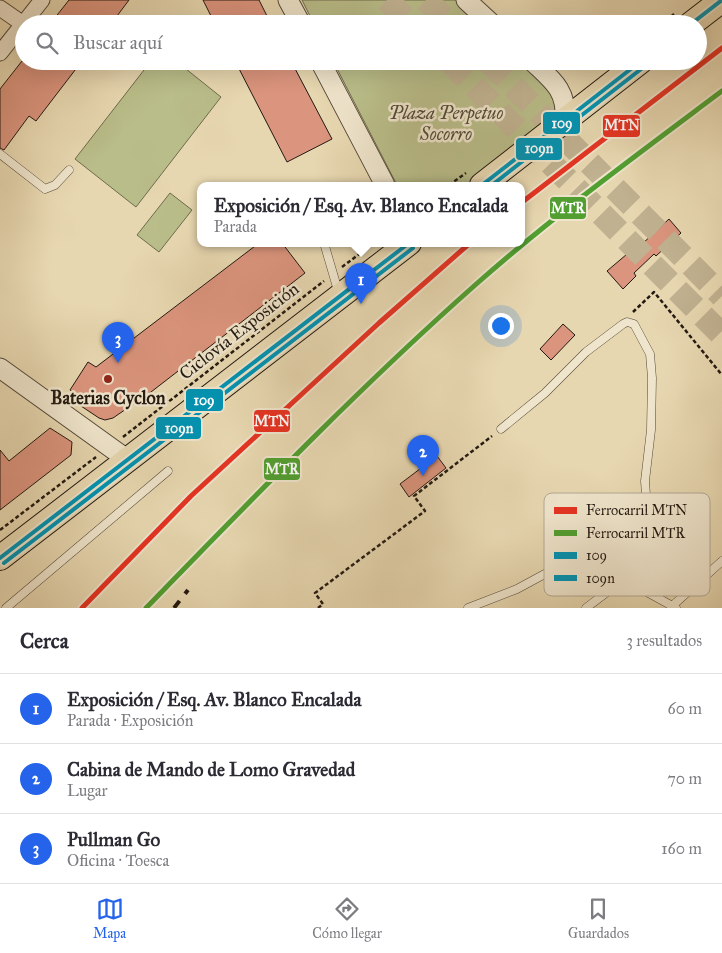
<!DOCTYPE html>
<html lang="es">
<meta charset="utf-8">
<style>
body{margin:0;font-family:"IM FELL Great Primer",serif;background:#f2f2f3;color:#2b2b33}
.you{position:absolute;left:500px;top:325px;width:18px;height:18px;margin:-12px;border:4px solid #fff;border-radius:50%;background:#1a73e8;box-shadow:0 0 0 8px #1a73e833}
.badge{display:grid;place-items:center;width:32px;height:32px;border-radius:50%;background:#2563eb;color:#fff;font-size:16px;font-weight:700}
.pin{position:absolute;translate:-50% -41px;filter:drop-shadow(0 1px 2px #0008)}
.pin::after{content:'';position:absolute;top:26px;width:18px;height:15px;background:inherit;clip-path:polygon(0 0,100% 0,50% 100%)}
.popup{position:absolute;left:197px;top:182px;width:328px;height:65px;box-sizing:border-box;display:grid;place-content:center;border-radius:10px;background:#fff;filter:drop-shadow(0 1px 4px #0005);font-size:16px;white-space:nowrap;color:#7c7c81}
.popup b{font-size:19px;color:#2b2b33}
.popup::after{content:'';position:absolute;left:50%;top:100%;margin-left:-10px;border:10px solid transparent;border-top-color:#fff}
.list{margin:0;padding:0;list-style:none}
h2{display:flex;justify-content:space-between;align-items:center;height:65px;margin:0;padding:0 20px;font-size:21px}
h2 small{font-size:16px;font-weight:400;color:#7c7c81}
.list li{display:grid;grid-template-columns:32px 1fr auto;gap:15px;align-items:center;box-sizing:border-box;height:70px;padding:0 20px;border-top:1px solid #e1e1e2}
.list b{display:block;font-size:19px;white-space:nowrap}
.list p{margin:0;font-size:16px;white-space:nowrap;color:#7c7c81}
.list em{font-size:16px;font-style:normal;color:#7c7c81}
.icon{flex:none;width:28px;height:28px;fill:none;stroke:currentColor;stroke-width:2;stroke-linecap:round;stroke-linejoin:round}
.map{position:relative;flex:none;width:722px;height:608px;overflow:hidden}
.search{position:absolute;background:#fff;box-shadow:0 5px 20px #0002;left:15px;right:15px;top:15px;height:55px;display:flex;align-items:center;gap:12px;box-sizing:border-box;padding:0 18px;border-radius:28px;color:#7c7c81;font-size:19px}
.sheet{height:275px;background:#fff}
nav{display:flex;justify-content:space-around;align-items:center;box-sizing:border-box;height:70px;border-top:1px solid #e1e1e2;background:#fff;font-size:14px;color:#7c7c81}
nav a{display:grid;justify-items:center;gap:2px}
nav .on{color:#2563eb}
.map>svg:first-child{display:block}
.green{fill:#b9bd89;stroke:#6e6b4d}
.building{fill:#db947d;stroke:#231911}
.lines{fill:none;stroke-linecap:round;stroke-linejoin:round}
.primary-tunnel{stroke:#c0b190;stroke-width:24;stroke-dasharray:24 12;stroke-linecap:butt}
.service-casing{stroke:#544839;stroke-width:9}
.minor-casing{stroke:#544839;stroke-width:17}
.tertiary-casing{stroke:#544839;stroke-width:21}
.primary-casing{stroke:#231911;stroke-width:26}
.path{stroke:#231911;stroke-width:2.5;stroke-dasharray:4 2.5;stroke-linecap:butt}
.service{stroke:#efe5cc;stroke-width:8}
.minor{stroke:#efe5cc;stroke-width:15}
.tertiary{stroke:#efe5cc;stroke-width:19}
.primary{stroke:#e7d7b0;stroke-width:24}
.rail{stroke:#231911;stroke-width:4;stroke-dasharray:9 9;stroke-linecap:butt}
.bus-1-casing{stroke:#efe5cc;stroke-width:8}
.bus-2-casing{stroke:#efe5cc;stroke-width:8}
.bus-1{stroke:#0093b3;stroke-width:4}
.bus-2{stroke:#0093b3;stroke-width:4}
.rail-1-casing{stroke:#efe5cc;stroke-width:9}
.rail-2-casing{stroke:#efe5cc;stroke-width:9}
.rail-1{stroke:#e63323;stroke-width:5}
.rail-2{stroke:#519f31;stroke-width:5}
.poi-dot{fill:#8f2418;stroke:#efe5cc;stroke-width:2}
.labels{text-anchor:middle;stroke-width:5;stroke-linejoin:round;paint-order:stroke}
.park-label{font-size:18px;font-style:italic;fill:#504a35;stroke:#efe5cc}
.street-label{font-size:18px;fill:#231911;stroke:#efe5cc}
.poi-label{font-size:18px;font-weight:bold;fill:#231911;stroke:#efe5cc}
.key{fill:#efe5cc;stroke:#b2a894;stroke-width:1}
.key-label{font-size:14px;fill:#231911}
.line-badge{stroke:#efe5cc;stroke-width:2}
.badge-label{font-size:14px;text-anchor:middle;font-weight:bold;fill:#fff}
</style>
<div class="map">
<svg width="722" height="608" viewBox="0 0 722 608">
<rect width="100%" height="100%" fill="#e7d7b0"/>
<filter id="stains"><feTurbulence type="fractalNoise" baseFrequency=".004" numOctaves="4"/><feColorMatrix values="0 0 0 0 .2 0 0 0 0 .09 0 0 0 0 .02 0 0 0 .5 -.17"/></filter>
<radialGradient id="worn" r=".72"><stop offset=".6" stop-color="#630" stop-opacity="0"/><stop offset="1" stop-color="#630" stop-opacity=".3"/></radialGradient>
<!-- green -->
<g class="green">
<path d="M 302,0 L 459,0 L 484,24 L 314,24 Z"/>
<path d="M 151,61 L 176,61 L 221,97 L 136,207 L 75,159 Z"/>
<path d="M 333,61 L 525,61 L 557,91 L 558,112 L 471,185 L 397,185 Z"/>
<path d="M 170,193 L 192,210 L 159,252 L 137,235 Z"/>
</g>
<!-- building -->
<g class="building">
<path d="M 69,0 L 129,0 L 111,24 L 50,24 Z"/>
<path d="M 203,0 L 259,0 L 271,24 L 215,24 Z"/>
<path d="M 22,61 L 82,61 L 36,121 L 29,116 L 4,150 L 0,148 L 0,89 Z"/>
<path d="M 235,61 L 291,61 L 332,139 L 287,162 Z"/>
<path d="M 669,219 L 681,233 L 656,256 L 654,254 L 634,273 L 636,276 L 623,289 L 607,271 L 640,243 L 641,245 Z"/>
<path d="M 259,243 L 282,243 L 305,273 L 151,392 L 113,418 L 105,420 L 99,418 L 75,402 L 79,396 L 70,390 L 88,362 L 96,367 Z"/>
<path d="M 563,324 L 575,335 L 551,360 L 540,349 Z"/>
<path d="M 50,428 L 72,442 L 71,455 L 0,510 L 0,450 L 9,461 Z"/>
<path d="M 437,456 L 446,468 L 409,497 L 400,484 Z"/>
</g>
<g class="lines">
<!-- primary-tunnel -->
<g class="primary-tunnel">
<path d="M 387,0 L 411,24"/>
<path d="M 426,0 L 450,24"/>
<path d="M 449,61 L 722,335"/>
<path d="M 488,61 L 722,296"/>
</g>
<defs>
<g id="service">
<path d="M 0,154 L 45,189 L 55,185 L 69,170"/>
<path d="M 324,243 L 339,294"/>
<path d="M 501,429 L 545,393 L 586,352 L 623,324 L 627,322 L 634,324 L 650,354 L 652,378 L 651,430 L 645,481 L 648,522 L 646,538 L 640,557 L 639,579 L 645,591 L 676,608"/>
<path d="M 671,607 L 722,561"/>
<path d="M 6,608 L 168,471"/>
<path d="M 468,608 L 517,589 L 613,537 L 648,522"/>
<path d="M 586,608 L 639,568"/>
</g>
<g id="minor">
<path d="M 0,8 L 23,24"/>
<path d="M 0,53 L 42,0"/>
</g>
<g id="tertiary">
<path d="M 288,0 L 301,24"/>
<path d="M 466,0 L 492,24"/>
<path d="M 320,61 L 385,185"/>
<path d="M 532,61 C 552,80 567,90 565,119"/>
<path d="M 0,368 L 128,460"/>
</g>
<g id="primary">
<path d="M 691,24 L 722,0"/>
<path d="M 482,185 L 641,61"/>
<path d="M 0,558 L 409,243"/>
</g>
</defs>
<!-- service casing -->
<use href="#service" class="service-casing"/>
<!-- minor casing -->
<use href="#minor" class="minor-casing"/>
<!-- tertiary casing -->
<use href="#tertiary" class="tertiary-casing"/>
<!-- primary casing -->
<use href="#primary" class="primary-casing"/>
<!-- path -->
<g class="path">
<path d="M 662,24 L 674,14"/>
<path d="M 449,185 L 466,173"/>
<path d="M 342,267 L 374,243"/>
<path d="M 633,312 L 654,292 L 722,375"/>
<path d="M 123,437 L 324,281"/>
<path d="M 0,530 L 96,457"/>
<path d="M 318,608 L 323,604 L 315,593 L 425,511 L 414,496 L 492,436"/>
</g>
<!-- service -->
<use href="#service" class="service"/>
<!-- minor -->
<use href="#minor" class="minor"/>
<!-- tertiary -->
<use href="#tertiary" class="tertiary"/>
<!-- primary -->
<use href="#primary" class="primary"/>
<!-- rail -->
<g class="rail">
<path d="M 80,608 L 99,590"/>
<path d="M 174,608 L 188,590"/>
</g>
<defs>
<g id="bus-1">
<path d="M 691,24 L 722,0"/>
<path d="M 482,185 L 641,61"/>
<path d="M 0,558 L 409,243"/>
</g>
<g id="bus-2">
<path d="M 492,185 L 645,66"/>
<path d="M 4,563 L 413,248"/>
</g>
</defs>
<!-- bus-1 casing -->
<use href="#bus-1" class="bus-1-casing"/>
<!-- bus-2 casing -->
<use href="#bus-2" class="bus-2-casing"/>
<!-- bus-1 -->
<use href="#bus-1" class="bus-1"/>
<!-- bus-2 -->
<use href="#bus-2" class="bus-2"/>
<defs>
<g id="rail-1">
<path d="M 521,203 L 722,48"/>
<path d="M 82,608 L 191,496 L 379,323 L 470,243"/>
</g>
<path id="rail-2" d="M 146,608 C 253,498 359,388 474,286 C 553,216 638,154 722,91"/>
</defs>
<!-- rail-1 casing -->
<use href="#rail-1" class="rail-1-casing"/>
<!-- rail-2 casing -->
<use href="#rail-2" class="rail-2-casing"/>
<!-- rail-1 -->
<use href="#rail-1" class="rail-1"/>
<!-- rail-2 -->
<use href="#rail-2" class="rail-2"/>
</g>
<!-- markers -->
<circle class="poi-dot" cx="108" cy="379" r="5"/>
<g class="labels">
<!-- park labels -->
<g class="park-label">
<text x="446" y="119">Plaza Perpetuo<tspan x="446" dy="21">Socorro</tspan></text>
</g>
<!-- street labels -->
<g class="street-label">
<text transform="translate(239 331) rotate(-38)" y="6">Ciclovía Exposición</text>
</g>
<!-- poi labels -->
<g class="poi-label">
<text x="108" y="404">Baterias Cyclon</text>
</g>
</g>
<!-- legend -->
<rect x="544" y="493" width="166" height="103" rx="8" class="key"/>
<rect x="554" y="507" width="23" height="7" fill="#e63323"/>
<rect x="554" y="530" width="23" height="6" fill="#519f31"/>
<rect x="554" y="552" width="23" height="7" fill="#0093b3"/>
<rect x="554" y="575" width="23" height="6" fill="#0093b3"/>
<g class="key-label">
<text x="586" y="515">Ferrocarril MTN</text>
<text x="586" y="538">Ferrocarril MTR</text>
<text x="586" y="560">109</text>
<text x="586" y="583">109n</text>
</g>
<g class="line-badge">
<rect x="542" y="111" width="39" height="24" rx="5" fill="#0093b3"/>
<rect x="602" y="114" width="39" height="24" rx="5" fill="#e63323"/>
<rect x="515" y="137" width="48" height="24" rx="5" fill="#0093b3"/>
<rect x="549" y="196" width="38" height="24" rx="5" fill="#519f31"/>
<rect x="185" y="388" width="39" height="24" rx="5" fill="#0093b3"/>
<rect x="253" y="409" width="38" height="24" rx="5" fill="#e63323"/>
<rect x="155" y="416" width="47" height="24" rx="5" fill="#0093b3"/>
<rect x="263" y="457" width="38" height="24" rx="5" fill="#519f31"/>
</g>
<g class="badge-label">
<text x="562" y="128">109</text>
<text x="622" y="130">MTN</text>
<text x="539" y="153">109n</text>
<text x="568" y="213">MTR</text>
<text x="204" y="405">109</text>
<text x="272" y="426">MTN</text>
<text x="179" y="433">109n</text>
<text x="282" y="474">MTR</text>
</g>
<rect width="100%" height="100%" filter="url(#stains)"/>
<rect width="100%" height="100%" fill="url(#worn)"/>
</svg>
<div class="you"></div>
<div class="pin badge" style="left:361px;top:304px">1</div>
<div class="popup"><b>Exposición / Esq. Av. Blanco Encalada</b>Parada</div>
<div class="pin badge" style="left:423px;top:476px">2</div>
<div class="pin badge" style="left:118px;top:363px">3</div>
<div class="search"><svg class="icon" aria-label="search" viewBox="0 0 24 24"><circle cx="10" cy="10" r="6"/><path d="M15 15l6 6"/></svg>Buscar aquí</div>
</div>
<section class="sheet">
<h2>Cerca<small>3 resultados</small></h2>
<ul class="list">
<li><span class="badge">1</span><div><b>Exposición / Esq. Av. Blanco Encalada</b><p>Parada · Exposición</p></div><em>60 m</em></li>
<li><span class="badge">2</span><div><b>Cabina de Mando de Lomo Gravedad</b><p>Lugar</p></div><em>70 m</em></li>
<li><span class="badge">3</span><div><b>Pullman Go</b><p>Oficina · Toesca</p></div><em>160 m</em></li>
</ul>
</section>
<nav>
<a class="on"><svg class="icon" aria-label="map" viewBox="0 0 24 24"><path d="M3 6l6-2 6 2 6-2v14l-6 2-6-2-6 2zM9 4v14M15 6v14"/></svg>Mapa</a>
<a><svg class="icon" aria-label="directions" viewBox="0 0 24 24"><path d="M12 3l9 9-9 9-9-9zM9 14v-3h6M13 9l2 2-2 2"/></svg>Cómo llegar</a>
<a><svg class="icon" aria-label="saved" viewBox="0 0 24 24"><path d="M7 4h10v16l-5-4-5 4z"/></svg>Guardados</a>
</nav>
